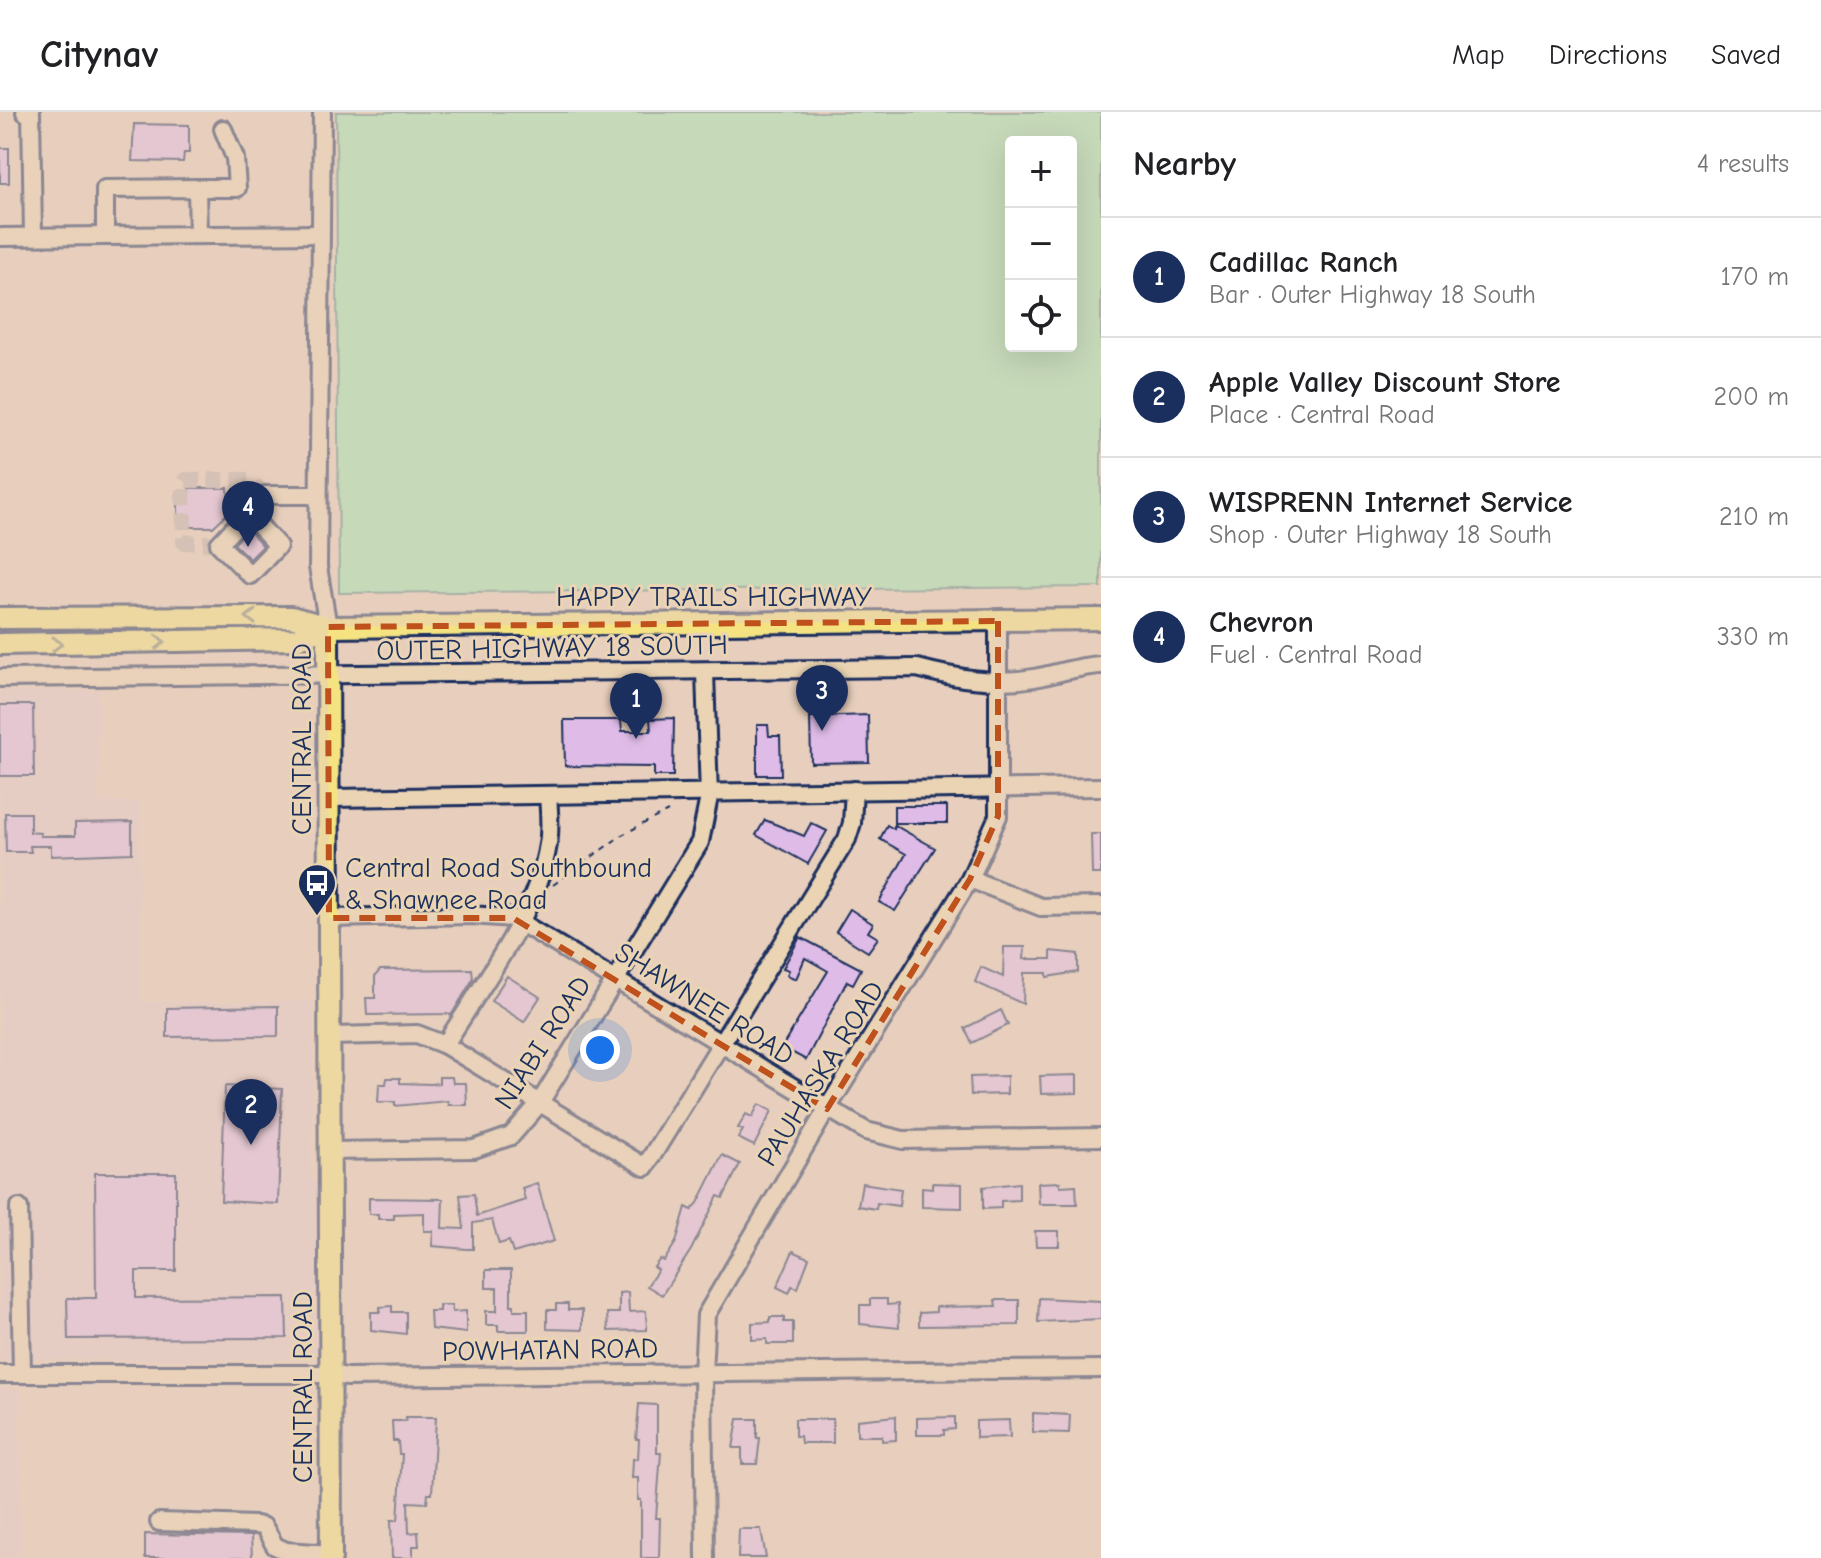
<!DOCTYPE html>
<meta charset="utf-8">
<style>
body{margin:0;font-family:"Comic Neue",sans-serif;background:#f2f2f2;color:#202124}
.controls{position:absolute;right:24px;top:24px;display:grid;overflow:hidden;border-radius:8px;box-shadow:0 8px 32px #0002}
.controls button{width:72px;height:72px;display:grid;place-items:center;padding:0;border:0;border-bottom:2px solid #e0e0e0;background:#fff;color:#202124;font:40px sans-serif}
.you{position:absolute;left:600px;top:938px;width:28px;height:28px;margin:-20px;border:6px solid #fff;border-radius:50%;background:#1a73e8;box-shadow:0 0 0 12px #1a73e833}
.badge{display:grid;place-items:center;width:52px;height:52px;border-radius:50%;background:#1b2f5e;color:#fff;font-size:26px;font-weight:700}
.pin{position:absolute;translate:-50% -66px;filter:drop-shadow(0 2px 4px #0008)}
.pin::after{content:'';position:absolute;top:42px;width:28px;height:24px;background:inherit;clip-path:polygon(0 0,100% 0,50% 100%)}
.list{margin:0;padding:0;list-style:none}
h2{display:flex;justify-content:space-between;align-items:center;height:104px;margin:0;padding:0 32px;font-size:34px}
h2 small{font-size:26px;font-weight:400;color:#757577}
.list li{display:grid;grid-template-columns:52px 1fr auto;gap:24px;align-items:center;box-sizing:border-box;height:120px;padding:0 32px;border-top:2px solid #e0e0e0}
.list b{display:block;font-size:30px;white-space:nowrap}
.list p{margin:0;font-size:26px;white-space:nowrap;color:#757577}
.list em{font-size:26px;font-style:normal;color:#757577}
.icon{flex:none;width:44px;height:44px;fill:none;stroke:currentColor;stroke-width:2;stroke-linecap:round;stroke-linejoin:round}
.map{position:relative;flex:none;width:1101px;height:1446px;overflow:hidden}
header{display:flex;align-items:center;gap:48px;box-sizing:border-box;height:112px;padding:0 40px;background:#fff;border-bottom:2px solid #e0e0e0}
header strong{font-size:38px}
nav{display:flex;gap:44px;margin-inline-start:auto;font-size:28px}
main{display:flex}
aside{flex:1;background:#fff}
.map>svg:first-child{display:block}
.built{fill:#e5c9ca}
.green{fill:#9de5b3;stroke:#5c8a88;stroke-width:2;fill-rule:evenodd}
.building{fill:#dfbce7;stroke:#1b2f5e;stroke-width:2}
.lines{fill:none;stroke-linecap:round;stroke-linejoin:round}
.minor-tunnel{stroke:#bfafaa;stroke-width:16;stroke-dasharray:16 8;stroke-linecap:butt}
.minor-casing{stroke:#1b2f5e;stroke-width:22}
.major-casing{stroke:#1b2f5e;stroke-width:26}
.path{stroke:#1b2f5e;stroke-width:2;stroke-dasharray:6 6;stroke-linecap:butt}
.minor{stroke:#ead4b3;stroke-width:16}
.major{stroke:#f5e382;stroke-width:20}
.oneway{stroke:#888970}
.marked{fill:none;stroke:#bf511c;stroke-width:6;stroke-dasharray:16 10;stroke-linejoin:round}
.labels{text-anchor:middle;stroke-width:6;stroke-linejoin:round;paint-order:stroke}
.street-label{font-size:28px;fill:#1b2f5e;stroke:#ead4b3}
.poi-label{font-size:28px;fill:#1b2f5e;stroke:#ead4b3;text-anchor:start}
</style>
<header>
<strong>Citynav</strong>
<nav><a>Map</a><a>Directions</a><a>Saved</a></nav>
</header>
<main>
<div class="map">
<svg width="1101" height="1446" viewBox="0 0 1101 1446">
<rect width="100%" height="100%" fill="#e8cfbd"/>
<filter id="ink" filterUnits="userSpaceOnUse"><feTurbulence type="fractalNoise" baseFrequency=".0125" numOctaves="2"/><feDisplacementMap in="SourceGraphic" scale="16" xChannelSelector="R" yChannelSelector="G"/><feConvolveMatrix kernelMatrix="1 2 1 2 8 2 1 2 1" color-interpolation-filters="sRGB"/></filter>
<g filter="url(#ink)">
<!-- built -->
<g class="built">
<path d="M 99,578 L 99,689 L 140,689 L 140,890 L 314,889 L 311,1068 L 318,1069 L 322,1230 L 316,1241 L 304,1247 L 0,1248 L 0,579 Z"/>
<path d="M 0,1276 L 20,1276 L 21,1446 L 0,1446 Z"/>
</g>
<!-- green -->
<path class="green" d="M 336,0 L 1101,0 L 1101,475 L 339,481 ZM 1011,30 L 1071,30 L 1071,234 L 1011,234 Z"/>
<!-- building -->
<g class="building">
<path d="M 134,12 L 189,13 L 189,41 L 184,41 L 183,50 L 132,49 Z"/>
<rect x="0" y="36" width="9" height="35"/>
<path d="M 189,376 L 228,376 L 229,400 L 213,415 L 189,415 L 189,407 L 178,407 L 178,382 L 189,382 Z"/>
<path d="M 248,417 L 263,434 L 250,447 L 234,432 Z"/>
<path d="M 0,593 L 33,593 L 34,664 L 0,664 Z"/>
<path d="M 868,603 L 869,650 L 811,651 L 810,605 Z"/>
<path d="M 674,606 L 673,664 L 654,664 L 654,655 L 565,654 L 564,608 L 621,608 L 622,619 L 651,619 L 650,607 Z"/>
<path d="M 757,613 L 768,613 L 769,624 L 780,624 L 781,663 L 757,663 Z"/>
<rect x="894" y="694" width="53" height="17"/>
<path d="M 5,701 L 30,701 L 30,720 L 40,721 L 40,724 L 75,724 L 75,711 L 132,710 L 132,741 L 51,744 L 51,734 L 30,734 L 31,740 L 6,740 Z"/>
<path d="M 765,708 L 804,724 L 811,711 L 827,719 L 808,752 L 756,723 Z"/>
<path d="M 887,713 L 894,717 L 894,713 L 935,736 L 895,799 L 879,790 L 906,742 L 880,727 Z"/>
<path d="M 1091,722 L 1101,722 L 1101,762 L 1092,762 Z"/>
<path d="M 850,797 L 873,812 L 868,820 L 878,826 L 868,840 L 836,820 Z"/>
<path d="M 800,825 L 861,857 L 853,872 L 847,869 L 806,948 L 782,935 L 828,859 L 805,846 L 796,867 L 787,863 L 789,858 L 783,856 Z"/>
<path d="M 1004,835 L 1025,835 L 1024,847 L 1051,847 L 1051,839 L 1078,842 L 1078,860 L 1047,865 L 1047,861 L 1024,861 L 1023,892 L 975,870 L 981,855 L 1003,865 Z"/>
<path d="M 472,857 L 473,867 L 452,902 L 367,903 L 366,886 L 375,886 L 375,864 L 380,858 Z"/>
<path d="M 507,864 L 540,885 L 524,910 L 491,889 Z"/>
<path d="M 278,894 L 278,924 L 167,925 L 167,896 Z"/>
<path d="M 1001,898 L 1008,913 L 972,931 L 965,916 Z"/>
<path d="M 1077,963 L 1077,981 L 1041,982 L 1040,964 Z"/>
<path d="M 1007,964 L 1007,982 L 971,983 L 970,965 Z"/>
<path d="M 439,965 L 452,965 L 453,971 L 466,971 L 467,993 L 448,993 L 448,989 L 395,994 L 395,990 L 378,990 L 379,972 L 386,972 L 387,966 L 400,966 L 400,971 L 431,972 L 439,971 Z"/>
<path d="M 225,974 L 282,977 L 278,1092 L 221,1089 Z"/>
<path d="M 759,992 L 772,999 L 754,1034 L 738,1026 L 743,1018 L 738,1016 L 746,1002 L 752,1005 Z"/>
<path d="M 722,1043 L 740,1052 L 723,1086 L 718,1084 L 691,1138 L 662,1183 L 647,1174 L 658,1158 L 654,1155 L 660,1147 L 664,1149 L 676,1130 L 686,1095 L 692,1098 L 698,1091 Z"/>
<path d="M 95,1061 L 176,1061 L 176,1159 L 136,1159 L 136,1186 L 286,1185 L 287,1226 L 68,1227 L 67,1186 L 96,1186 Z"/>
<path d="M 1060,1070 L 1060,1074 L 1076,1073 L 1077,1092 L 1039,1092 L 1038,1071 Z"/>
<path d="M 537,1071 L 554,1129 L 513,1141 L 509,1129 L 499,1132 L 492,1108 L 473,1111 L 473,1137 L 467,1137 L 432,1134 L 433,1119 L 424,1119 L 424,1101 L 394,1102 L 394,1107 L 378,1107 L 378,1102 L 369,1102 L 369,1086 L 443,1087 L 442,1116 L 464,1117 L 460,1083 L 474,1082 L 477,1104 L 525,1088 L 522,1076 Z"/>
<path d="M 862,1071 L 901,1077 L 899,1094 L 877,1091 L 876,1097 L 858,1094 Z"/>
<path d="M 932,1071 L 962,1072 L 962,1096 L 922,1095 L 922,1075 L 932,1076 Z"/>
<path d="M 1019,1071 L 1019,1088 L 1001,1089 L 1001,1096 L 983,1097 L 983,1075 Z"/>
<path d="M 1035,1119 L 1059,1119 L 1059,1134 L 1036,1134 Z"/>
<path d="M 793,1139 L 809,1146 L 798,1176 L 792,1174 L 789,1181 L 777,1175 Z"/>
<path d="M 486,1158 L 511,1158 L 511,1193 L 514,1193 L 514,1198 L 528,1198 L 528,1219 L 498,1219 L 498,1213 L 486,1213 L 486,1199 L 497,1199 L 497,1176 L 486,1176 Z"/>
<path d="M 628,1180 L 629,1200 L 646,1199 L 647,1218 L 608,1219 L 607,1201 L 619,1201 L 619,1181 Z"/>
<path d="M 1039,1186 L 1101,1189 L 1101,1207 L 1038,1210 Z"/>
<path d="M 870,1187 L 887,1187 L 887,1193 L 898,1192 L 899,1216 L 860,1212 L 860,1193 L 870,1193 Z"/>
<path d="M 995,1188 L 1019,1188 L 1019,1213 L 919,1214 L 919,1201 L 936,1200 L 936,1195 L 996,1194 Z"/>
<path d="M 556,1192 L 568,1192 L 568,1198 L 582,1198 L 582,1218 L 547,1217 L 547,1198 L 556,1198 Z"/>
<path d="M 439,1193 L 452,1193 L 452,1200 L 466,1199 L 466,1221 L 431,1217 L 430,1199 L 439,1199 Z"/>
<path d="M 392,1194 L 392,1200 L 406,1200 L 406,1222 L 371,1218 L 371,1200 L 380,1200 L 380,1195 Z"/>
<path d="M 770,1205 L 784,1205 L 784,1210 L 793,1210 L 793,1232 L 767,1232 L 767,1227 L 752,1228 L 752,1211 L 770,1210 Z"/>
<path d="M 639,1292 L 657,1293 L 657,1341 L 661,1341 L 656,1406 L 660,1406 L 659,1446 L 641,1446 L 641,1388 L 638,1388 L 638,1366 L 632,1366 L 633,1347 L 638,1347 L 639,1327 L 636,1327 Z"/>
<path d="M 1033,1301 L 1070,1303 L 1069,1321 L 1033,1320 Z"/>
<path d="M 896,1304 L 896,1328 L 882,1329 L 882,1324 L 857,1324 L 857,1308 Z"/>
<path d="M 406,1305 L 436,1305 L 432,1382 L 428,1382 L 427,1391 L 408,1390 L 409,1421 L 418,1420 L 419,1434 L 413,1434 L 413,1446 L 392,1446 L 391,1408 L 398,1408 L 402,1342 L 399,1342 L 398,1329 L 393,1329 L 392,1309 L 406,1309 Z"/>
<path d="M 955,1305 L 955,1317 L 944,1318 L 944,1323 L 917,1323 L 917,1306 Z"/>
<path d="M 738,1307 L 757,1307 L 757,1326 L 760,1326 L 757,1352 L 742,1352 L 742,1336 L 733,1336 Z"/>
<path d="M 795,1307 L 833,1307 L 833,1331 L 801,1331 L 800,1324 L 795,1324 Z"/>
<path d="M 1009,1308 L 1010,1325 L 976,1326 L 976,1309 Z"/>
<path d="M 739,1417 L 761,1417 L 766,1446 L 738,1446 Z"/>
<path d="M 145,1422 L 251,1424 L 252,1446 L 145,1446 Z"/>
</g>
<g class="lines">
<!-- minor-tunnel -->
<path class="minor-tunnel" d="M 219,432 L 184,430 L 183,374 L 186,368 L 249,368 L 265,383"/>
<defs>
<g id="minor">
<path d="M 25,0 L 31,0 L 33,124"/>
<path d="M 322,0 L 318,455 L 328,515"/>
<path d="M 197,76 L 237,76 L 235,46 L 223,17"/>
<path d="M 105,123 L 105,77 L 197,76 L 198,123"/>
<path d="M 0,125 L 319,122"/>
<path d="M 248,401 L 278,434 L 250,463 L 219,432 L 265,383 L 318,383"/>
<path d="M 0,566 L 917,556 C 955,566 994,573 1034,566 C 1056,562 1078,554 1101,553"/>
<path d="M 330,686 L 1101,675"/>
<path d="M 970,767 L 1041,795 L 1101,794"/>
<path d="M 329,806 L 470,803 L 513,806 L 866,1019 L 903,1028 L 1101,1025"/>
<path d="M 330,924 L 417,922 L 445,933 L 645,1055 L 847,727 L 852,711 L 854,678"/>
<path d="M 445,933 C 480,875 538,800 548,732 C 551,716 549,699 548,683"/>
<path d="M 328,1039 L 474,1037 L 511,1024 L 539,992 L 700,730 L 709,685 L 705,560"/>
<path d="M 19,1096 L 22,1262"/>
<path d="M 0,1262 L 329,1262 L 347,1265 L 1101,1257"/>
<path d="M 159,1410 L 256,1413 L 264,1415 L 275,1434 L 286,1439 L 331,1442"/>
<path d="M 705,1446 L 703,1261 L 706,1203 L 827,997 L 970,767 L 998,704 L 998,509"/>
</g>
<g id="major">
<path d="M 0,506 L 291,505 L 328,515 L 1101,507"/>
<path d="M 328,515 L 331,1446"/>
<path d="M 0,532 L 297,527 L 328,515"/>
</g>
</defs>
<!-- minor casing -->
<use href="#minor" class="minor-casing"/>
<!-- major casing -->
<use href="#major" class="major-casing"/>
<!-- path -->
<path class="path" d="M 553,773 L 622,723 L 668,699"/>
<!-- minor -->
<use href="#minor" class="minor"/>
<!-- major -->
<use href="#major" class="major"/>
</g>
<!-- one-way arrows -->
<defs><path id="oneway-chevron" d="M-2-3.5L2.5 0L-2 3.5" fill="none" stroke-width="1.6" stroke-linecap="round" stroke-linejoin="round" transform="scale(2)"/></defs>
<g class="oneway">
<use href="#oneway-chevron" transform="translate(251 505) rotate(180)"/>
<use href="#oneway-chevron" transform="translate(160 530) rotate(-1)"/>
<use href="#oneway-chevron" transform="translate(57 532)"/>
</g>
</g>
<!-- marked area -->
<path d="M0 0H1101V1446H0ZM 998,509 L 998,704 L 970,767 L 827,997 L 513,806 L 329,806 L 328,515 Z" fill="#e8cfbd" fill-opacity=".55" fill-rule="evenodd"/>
<path class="marked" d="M 998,509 L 998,704 L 970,767 L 827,997 L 513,806 L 329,806 L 328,515 Z"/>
<!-- icons -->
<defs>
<symbol id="bus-pin" viewBox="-11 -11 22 30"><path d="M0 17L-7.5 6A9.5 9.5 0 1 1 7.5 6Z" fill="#1b2f5e" stroke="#ead4b3"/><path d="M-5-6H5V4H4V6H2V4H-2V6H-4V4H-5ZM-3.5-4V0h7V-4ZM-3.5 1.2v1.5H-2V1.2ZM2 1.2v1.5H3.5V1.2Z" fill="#fff"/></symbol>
</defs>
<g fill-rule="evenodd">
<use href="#bus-pin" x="295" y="749" width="44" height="60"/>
</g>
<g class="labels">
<!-- street labels -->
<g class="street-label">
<text x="714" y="494">HAPPY TRAILS HIGHWAY</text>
<text transform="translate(552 535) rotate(-1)" y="10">OUTER HIGHWAY 18 SOUTH</text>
<text transform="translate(301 627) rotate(-90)" y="10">CENTRAL ROAD</text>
<text transform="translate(705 891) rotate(32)" y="10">SHAWNEE ROAD</text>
<text transform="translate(542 930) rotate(-57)" y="10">NIABI ROAD</text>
<text transform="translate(820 961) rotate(-58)" y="10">PAUHASKA ROAD</text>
<text transform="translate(550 1237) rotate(-1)" y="10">POWHATAN ROAD</text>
<text transform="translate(302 1275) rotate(-90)" y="10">CENTRAL ROAD</text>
</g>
<!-- poi labels -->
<g class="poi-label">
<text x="345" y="765">Central Road Southbound<tspan x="345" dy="32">&amp; Shawnee Road</tspan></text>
</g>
</g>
</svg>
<div class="controls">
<button>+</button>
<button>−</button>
<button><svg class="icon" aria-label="locate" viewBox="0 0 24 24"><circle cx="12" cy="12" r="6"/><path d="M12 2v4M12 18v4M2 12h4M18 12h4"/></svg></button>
</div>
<div class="you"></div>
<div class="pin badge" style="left:636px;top:627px">1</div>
<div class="pin badge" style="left:251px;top:1033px">2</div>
<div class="pin badge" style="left:822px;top:619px">3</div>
<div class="pin badge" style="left:248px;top:435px">4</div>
</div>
<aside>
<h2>Nearby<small>4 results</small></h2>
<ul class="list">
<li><span class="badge">1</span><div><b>Cadillac Ranch</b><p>Bar · Outer Highway 18 South</p></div><em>170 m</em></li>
<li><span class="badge">2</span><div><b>Apple Valley Discount Store</b><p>Place · Central Road</p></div><em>200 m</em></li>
<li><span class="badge">3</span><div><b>WISPRENN Internet Service</b><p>Shop · Outer Highway 18 South</p></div><em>210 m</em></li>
<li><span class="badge">4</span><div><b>Chevron</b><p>Fuel · Central Road</p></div><em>330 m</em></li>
</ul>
</aside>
</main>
